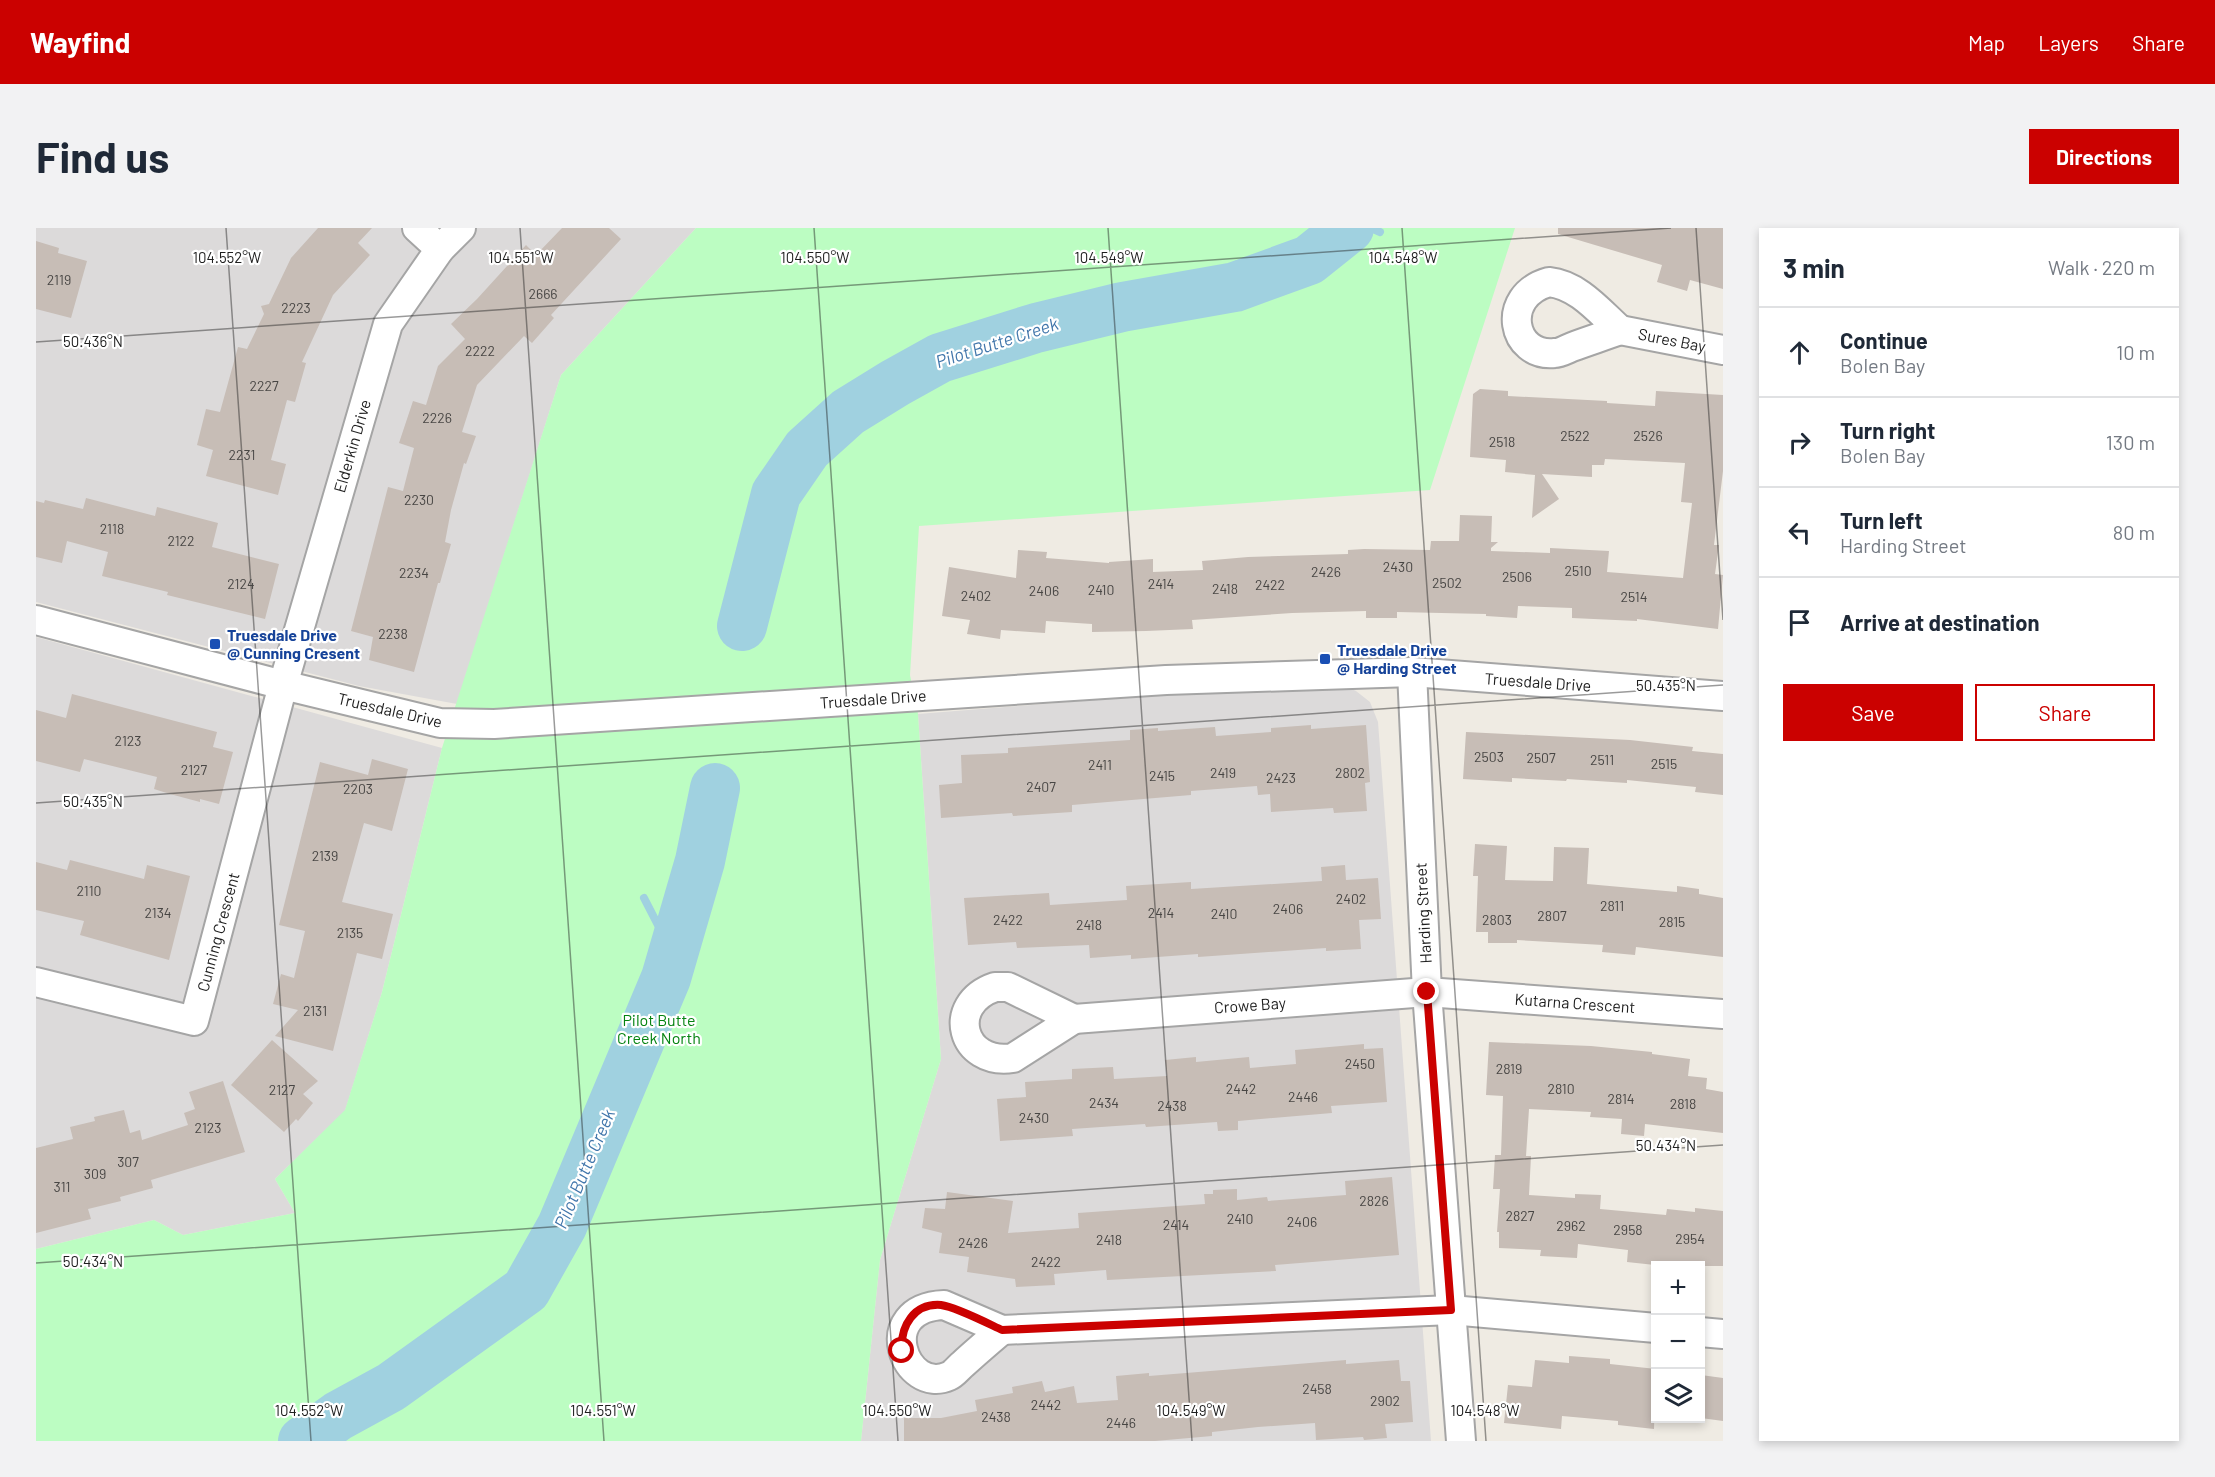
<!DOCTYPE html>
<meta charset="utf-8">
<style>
body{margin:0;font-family:Barlow,sans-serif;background:#f2f2f3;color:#1f2937}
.controls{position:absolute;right:18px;bottom:18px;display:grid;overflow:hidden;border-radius:0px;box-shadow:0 3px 9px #0003}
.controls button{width:54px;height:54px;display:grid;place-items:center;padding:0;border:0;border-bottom:2px solid #e0e1e3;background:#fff;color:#1f2937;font:30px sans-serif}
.stop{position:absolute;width:18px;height:18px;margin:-14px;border:4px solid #cb0100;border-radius:50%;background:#fff}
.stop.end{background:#cb0100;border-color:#fff;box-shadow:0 2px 6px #0008}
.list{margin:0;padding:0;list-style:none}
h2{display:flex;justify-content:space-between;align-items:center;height:78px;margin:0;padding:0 24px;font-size:26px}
h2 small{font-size:20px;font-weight:400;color:#747a83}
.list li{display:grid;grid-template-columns:39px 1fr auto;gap:18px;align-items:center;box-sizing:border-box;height:90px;padding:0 24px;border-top:2px solid #e0e1e3}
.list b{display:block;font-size:22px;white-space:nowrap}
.list p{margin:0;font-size:20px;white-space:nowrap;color:#747a83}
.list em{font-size:20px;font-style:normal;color:#747a83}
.actions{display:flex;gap:12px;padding:18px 24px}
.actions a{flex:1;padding:14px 0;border:2px solid #cb0100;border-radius:0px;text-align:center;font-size:21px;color:#cb0100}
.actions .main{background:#cb0100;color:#fff}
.icon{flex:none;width:33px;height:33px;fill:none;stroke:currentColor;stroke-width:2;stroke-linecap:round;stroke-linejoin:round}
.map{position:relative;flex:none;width:1687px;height:1213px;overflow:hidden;border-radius:0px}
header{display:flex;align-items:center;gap:36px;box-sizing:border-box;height:84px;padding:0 30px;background:#cb0100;color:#fff}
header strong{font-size:28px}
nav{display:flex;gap:33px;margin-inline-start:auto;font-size:21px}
.intro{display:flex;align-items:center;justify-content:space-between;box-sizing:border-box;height:144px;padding:0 36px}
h1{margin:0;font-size:42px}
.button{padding:15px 27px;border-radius:0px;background:#cb0100;color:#fff;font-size:21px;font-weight:700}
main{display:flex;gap:36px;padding:0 36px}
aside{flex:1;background:#fff;border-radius:0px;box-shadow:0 3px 9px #0003}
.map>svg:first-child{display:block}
.residential{fill:#dcdada}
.park{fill:#bcfdc2}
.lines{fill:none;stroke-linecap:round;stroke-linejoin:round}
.stream{stroke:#a0d1e0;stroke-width:8}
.river{stroke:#a0d1e0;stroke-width:50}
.building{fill:#c7bdb6}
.minor-casing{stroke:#a5a5a5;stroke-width:32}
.minor{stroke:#fff;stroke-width:28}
.route{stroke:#cb0100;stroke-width:8}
.ticks{fill:none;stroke:#1e1e1e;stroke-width:1.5;stroke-opacity:0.45}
.transit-dot{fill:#1a4fb4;stroke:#fff;stroke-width:2}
.labels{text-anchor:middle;stroke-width:4.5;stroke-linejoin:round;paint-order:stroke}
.number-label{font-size:14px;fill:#484644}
.street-label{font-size:16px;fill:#1e1e1e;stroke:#fff}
.transit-label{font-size:16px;font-weight:bold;fill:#164399;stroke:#fff;text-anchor:start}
.park-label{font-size:16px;fill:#048310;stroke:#fff}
.water-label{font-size:18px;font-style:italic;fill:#4176ab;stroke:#fff}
.ticks-label{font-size:15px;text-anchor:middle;fill:#1e1e1e;stroke:#fff;stroke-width:4.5;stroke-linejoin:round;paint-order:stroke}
</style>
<header>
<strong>Wayfind</strong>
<nav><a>Map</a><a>Layers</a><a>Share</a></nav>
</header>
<div class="intro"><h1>Find us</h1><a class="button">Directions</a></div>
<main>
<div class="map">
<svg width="1687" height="1213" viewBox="0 0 1687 1213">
<rect width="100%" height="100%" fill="#efebe3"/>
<!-- residential -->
<g class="residential">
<path d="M 0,0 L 660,0 L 525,147 L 421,476 L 323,458 L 0,374 Z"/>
<path d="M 0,409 L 406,520 L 346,764 L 309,883 L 239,951 L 259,985 L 147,1007 L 118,992 L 0,1021 Z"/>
<path d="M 1270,455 L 1302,455 L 1320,463 L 1334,474 L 1342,494 L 1395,1213 L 825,1213 L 844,1032 L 905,831 L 882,486 Z"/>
</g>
<!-- park -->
<path class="park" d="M 660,0 L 1479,0 L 1394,262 L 883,298 L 874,447 L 882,486 L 905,831 L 844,1032 L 825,1213 L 0,1213 L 0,1021 L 118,992 L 147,1007 L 259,985 L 239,951 L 309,882 L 346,764 L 406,520 L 525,147 Z"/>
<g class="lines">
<!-- stream -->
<g class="stream">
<path d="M 1335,0 L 1344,4"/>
<path d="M 608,670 L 624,701 L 635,735"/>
<path d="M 630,750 L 640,744 L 654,741"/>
</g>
<!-- river -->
<g class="river">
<path d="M 706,398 L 740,266 L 771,221 L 812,184 L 859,155 L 904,130 L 1000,100 L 1086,79 L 1199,59 L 1273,32 L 1313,0"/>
<path d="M 267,1213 L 302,1188 L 355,1159 L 490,1062 L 526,998 L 630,750 L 664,633 L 679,560"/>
</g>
</g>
<!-- building -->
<g class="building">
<path d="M 282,0 L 336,0 L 322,15 L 334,27 L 297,67 L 266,134 L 270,135 L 259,174 L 251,172 L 235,232 L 250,236 L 242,267 L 170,248 L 177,222 L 161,217 L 170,181 L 184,184 L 202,119 L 211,121 L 228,86 L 225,78 L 233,76 L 255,30 Z"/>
<path d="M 526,0 L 573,0 L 585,11 L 515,87 L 518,90 L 496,115 L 488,108 L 441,157 L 426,204 L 440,208 L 430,236 L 428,235 L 415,282 L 409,314 L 415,316 L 404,355 L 402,355 L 378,444 L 333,432 L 337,409 L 315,403 L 352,259 L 367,263 L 378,220 L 363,215 L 377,173 L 390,177 L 402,138 L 429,111 L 415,96 L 441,71 L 490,17 L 500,27 Z"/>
<path d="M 1522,0 L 1687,0 L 1687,61 L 1654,52 L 1651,63 L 1621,54 L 1626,37 L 1522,6 Z"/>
<path d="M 0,13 L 23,20 L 22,25 L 51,33 L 35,90 L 0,81 Z"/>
<path d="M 1444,161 L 1472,163 L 1472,168 L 1571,173 L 1571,175 L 1619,178 L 1620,163 L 1687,167 L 1687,243 L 1678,317 L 1683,317 L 1679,346 L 1687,347 L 1682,401 L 1601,391 L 1601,393 L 1536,390 L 1536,380 L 1482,378 L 1481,390 L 1450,388 L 1450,386 L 1361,384 L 1361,390 L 1330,390 L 1330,383 L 1256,385 L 1156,392 L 1157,401 L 1110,403 L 1056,404 L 1056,396 L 1010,393 L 1009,405 L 965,402 L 964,411 L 931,406 L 934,392 L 906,388 L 913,339 L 980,350 L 982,322 L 1011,324 L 1010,330 L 1073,335 L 1073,334 L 1117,331 L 1117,344 L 1167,342 L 1166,333 L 1212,329 L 1312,326 L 1312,322 L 1328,321 L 1394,322 L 1395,313 L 1423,313 L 1424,287 L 1456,288 L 1455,314 L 1462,314 L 1455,320 L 1455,323 L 1514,325 L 1514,320 L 1573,323 L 1571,344 L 1647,350 L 1656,275 L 1645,274 L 1649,235 L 1569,231 L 1568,237 L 1556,237 L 1556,249 L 1506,246 L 1523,271 L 1496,290 L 1499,247 L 1469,244 L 1470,232 L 1434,229 L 1437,166 Z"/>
<path d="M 50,270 L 119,288 L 121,279 L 182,295 L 176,319 L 243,336 L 229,391 L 131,367 L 132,364 L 66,348 L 72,324 L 31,313 L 26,335 L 0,329 L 0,273 L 8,275 L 9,272 L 47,281 Z"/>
<path d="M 36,466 L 181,504 L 177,519 L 197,524 L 183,576 L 164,571 L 164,574 L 134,566 L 118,561 L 121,549 L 48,531 L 44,544 L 0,533 L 0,482 L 30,490 Z"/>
<path d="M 1275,497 L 1275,501 L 1330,497 L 1334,554 L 1329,555 L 1331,583 L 1298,585 L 1297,580 L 1235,584 L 1234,566 L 1222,567 L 1221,558 L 1155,563 L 1155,567 L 1036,577 L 1036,584 L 977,588 L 976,585 L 905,590 L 903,557 L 926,555 L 925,527 L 972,525 L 972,520 L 1094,512 L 1094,502 L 1122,500 L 1122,503 L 1179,499 L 1180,508 L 1235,504 L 1235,500 Z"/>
<path d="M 1430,504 L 1594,512 L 1657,519 L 1656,523 L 1687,526 L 1687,567 L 1659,564 L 1660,559 L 1591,552 L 1591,555 L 1531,551 L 1530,553 L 1476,550 L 1476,554 L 1427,551 Z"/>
<path d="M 336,531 L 372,541 L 356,603 L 328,595 L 306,674 L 357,686 L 346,731 L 321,725 L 297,823 L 239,808 L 262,782 L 237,776 L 245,746 L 258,750 L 269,703 L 243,697 L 284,534 L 332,547 Z"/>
<path d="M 1439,616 L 1471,618 L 1469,652 L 1517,653 L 1518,619 L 1553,620 L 1551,656 L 1641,664 L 1641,658 L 1663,661 L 1663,666 L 1687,670 L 1687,729 L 1600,719 L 1599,727 L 1566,724 L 1567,717 L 1481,712 L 1481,715 L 1452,715 L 1452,704 L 1440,704 L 1442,648 L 1437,648 Z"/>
<path d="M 34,632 L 108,651 L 111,637 L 154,648 L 133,732 L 44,707 L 48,693 L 0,682 L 0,634 L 31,642 Z"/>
<path d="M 1309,637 L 1310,652 L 1342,650 L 1345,691 L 1323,692 L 1325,721 L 1290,723 L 1290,720 L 1162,729 L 1162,726 L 1095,731 L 1095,727 L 1054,730 L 1053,717 L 981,720 L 980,714 L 932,717 L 928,670 L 1013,665 L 1014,677 L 1091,672 L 1090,658 L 1155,654 L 1155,661 L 1286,653 L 1285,639 Z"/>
<path d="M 236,812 L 282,853 L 267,866 L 277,875 L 262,893 L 260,891 L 248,904 L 195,857 Z"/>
<path d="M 1453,814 L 1555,818 L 1616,824 L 1616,826 L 1654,831 L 1652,848 L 1671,850 L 1670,861 L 1687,864 L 1687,905 L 1609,896 L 1608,908 L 1585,906 L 1586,891 L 1554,889 L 1555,884 L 1493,881 L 1490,928 L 1495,928 L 1493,967 L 1539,970 L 1539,966 L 1565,967 L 1564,981 L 1630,987 L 1631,981 L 1659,984 L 1659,980 L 1687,983 L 1687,1038 L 1628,1038 L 1591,1034 L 1592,1022 L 1542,1016 L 1541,1030 L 1504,1028 L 1505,1022 L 1463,1020 L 1463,1004 L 1461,1004 L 1464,961 L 1457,961 L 1459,927 L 1465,927 L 1467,868 L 1450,867 Z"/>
<path d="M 1328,816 L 1328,821 L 1347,820 L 1351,874 L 1295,878 L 1296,885 L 1202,893 L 1202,902 L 1182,903 L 1181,894 L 1110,899 L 1109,896 L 1036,901 L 1037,908 L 964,913 L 961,871 L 990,869 L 989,854 L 1036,851 L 1036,841 L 1077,839 L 1078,851 L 1131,848 L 1129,832 L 1160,829 L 1160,834 L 1213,829 L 1214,840 L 1260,836 L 1259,822 Z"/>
<path d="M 187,853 L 209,924 L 115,952 L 117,960 L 84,969 L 85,973 L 52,981 L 55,991 L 0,1005 L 0,920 L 37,911 L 34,899 L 59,893 L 58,889 L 88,882 L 94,905 L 104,902 L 106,912 L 152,897 L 148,885 L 159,881 L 153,864 Z"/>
<path d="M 1356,949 L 1363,1027 L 1239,1037 L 1240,1043 L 1071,1052 L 1070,1042 L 1018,1046 L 1019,1057 L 980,1059 L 979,1051 L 931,1044 L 933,1029 L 903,1025 L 906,1005 L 886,1000 L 889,980 L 909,981 L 911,964 L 977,973 L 972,1005 L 1043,1000 L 1042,985 L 1169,976 L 1168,966 L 1177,966 L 1177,962 L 1201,961 L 1201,972 L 1231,969 L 1232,973 L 1310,967 L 1309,953 Z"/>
<path d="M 1533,1128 L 1574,1131 L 1574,1136 L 1620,1141 L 1618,1201 L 1582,1197 L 1582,1193 L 1526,1188 L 1525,1201 L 1468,1195 L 1472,1157 L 1496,1159 L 1499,1132 L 1533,1135 Z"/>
<path d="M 1310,1132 L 1310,1136 L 1363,1132 L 1365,1153 L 1374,1153 L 1377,1194 L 1349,1196 L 1351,1210 L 1328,1212 L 1327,1209 L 1280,1212 L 1279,1195 L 1222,1199 L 1176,1204 L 1176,1208 L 1119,1213 L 868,1213 L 868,1190 L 905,1190 L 941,1183 L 939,1172 L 977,1165 L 976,1159 L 1006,1153 L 1009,1164 L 1038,1158 L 1041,1175 L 1082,1172 L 1080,1148 L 1113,1145 L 1113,1148 Z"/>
<path d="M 1665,1147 L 1687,1150 L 1687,1193 L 1665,1190 Z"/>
</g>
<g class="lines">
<defs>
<g id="minor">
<path d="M 404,21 L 425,0"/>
<path d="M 1513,54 C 1542,57 1563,83 1584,102 C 1568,108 1552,113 1536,119 C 1531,121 1524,125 1519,125 C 1476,130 1463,68 1513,54 Z"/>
<path d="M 1584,102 L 1687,122"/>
<path d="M 0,392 L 247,457 L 404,495 L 458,496 L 1130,452 L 1376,444 L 1687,468"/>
<path d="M 1376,444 L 1391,764 L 1425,1213"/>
<path d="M 0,754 L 158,793 L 247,457 L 352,96 L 404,21 L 381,0"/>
<path d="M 959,759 L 972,759 L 1038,791 L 977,830 C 925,838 909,776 959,759 Z"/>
<path d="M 1038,791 L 1391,764 L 1687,786"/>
<path d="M 908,1077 L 966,1102 C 953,1113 940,1124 927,1136 C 923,1139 918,1146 913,1148 C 869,1168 836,1080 908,1077 Z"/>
<path d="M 966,1102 L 1415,1082 L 1620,1100"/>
<path d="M 1664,1104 L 1687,1106"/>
</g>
</defs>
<!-- minor casing -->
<use href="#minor" class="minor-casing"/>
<!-- minor -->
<use href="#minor" class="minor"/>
</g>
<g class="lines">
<!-- route -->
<path class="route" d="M 866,1123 C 864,1098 878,1075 905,1077 C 920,1079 951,1095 966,1102 L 1415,1082 L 1391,764"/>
</g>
<!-- ticks -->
<path class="ticks" d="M 190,0 L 275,1213M 484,0 L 568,1213M 778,0 L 862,1213M 1072,0 L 1156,1213M 1366,0 L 1450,1213M 1660,0 L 1687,392M 0,114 L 1635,0M 0,575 L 1687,457M 0,1035 L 1687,917"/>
<!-- markers -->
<g class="transit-dot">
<rect x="173" y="410" width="12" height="12" rx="3"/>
<rect x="1283" y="425" width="12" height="12" rx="3"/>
</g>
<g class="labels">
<!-- number labels -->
<g class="number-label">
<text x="23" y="57">2119</text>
<text x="507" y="71">2666</text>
<text x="260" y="85">2223</text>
<text x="444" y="128">2222</text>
<text x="228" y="163">2227</text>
<text x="401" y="195">2226</text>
<text x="1539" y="213">2522</text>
<text x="1612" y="213">2526</text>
<text x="1466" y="219">2518</text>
<text x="206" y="232">2231</text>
<text x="383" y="277">2230</text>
<text x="76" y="306">2118</text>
<text x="145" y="318">2122</text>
<text x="1362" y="344">2430</text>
<text x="1542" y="348">2510</text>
<text x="1290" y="349">2426</text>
<text x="378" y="350">2234</text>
<text x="1481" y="354">2506</text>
<text x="1411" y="360">2502</text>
<text x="205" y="361">2124</text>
<text x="1125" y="361">2414</text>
<text x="1234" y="362">2422</text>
<text x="1189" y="366">2418</text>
<text x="1065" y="367">2410</text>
<text x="1008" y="368">2406</text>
<text x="940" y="373">2402</text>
<text x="1598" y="374">2514</text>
<text x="357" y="411">2238</text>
<text x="92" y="518">2123</text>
<text x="1453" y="534">2503</text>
<text x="1505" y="535">2507</text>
<text x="1566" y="537">2511</text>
<text x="1628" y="541">2515</text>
<text x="1064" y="542">2411</text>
<text x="158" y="547">2127</text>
<text x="1187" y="550">2419</text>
<text x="1314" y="550">2802</text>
<text x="1126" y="553">2415</text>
<text x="1245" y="555">2423</text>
<text x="1005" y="564">2407</text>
<text x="322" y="566">2203</text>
<text x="289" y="633">2139</text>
<text x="53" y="668">2110</text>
<text x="1315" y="676">2402</text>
<text x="1576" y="683">2811</text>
<text x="1252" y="686">2406</text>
<text x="122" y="690">2134</text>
<text x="1125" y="690">2414</text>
<text x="1188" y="691">2410</text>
<text x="1516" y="693">2807</text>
<text x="972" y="697">2422</text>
<text x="1461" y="697">2803</text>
<text x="1636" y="699">2815</text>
<text x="1053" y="702">2418</text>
<text x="314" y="710">2135</text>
<text x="279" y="788">2131</text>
<text x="1324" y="841">2450</text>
<text x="1473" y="846">2819</text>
<text x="1205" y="866">2442</text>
<text x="1525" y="866">2810</text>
<text x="246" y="867">2127</text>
<text x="1267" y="874">2446</text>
<text x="1585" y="876">2814</text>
<text x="1068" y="880">2434</text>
<text x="1647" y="881">2818</text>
<text x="1136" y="883">2438</text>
<text x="998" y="895">2430</text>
<text x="172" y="905">2123</text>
<text x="92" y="939">307</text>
<text x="59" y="951">309</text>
<text x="26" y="964">311</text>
<text x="1338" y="978">2826</text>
<text x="1484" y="993">2827</text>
<text x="1204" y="996">2410</text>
<text x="1266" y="999">2406</text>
<text x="1140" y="1002">2414</text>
<text x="1535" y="1003">2962</text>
<text x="1592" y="1007">2958</text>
<text x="1654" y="1016">2954</text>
<text x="1073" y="1017">2418</text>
<text x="937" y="1020">2426</text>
<text x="1010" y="1039">2422</text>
<text x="1281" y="1166">2458</text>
<text x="1349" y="1178">2902</text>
<text x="1010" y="1182">2442</text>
<text x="960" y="1194">2438</text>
<text x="1085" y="1200">2446</text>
</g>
<!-- street labels -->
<g class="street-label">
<text transform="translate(1636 112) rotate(11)" y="6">Sures Bay</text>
<text transform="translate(316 218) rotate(-74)" y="6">Elderkin Drive</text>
<text transform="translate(1502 454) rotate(4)" y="6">Truesdale Drive</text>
<text transform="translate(837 471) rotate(-4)" y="6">Truesdale Drive</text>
<text transform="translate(354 482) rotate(13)" y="6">Truesdale Drive</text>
<text transform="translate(1387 685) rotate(-93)" y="6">Harding Street</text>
<text transform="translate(182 704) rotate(-75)" y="6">Cunning Crescent</text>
<text transform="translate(1539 775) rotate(4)" y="6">Kutarna Crescent</text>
<text transform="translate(1214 777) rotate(-4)" y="6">Crowe Bay</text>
</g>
<!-- transit labels -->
<g class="transit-label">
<text x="191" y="413">Truesdale Drive<tspan x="191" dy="18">@ Cunning Cresent</tspan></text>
<text x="1301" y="428">Truesdale Drive<tspan x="1301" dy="18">@ Harding Street</tspan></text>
</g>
<!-- park labels -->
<g class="park-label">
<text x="623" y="798">Pilot Butte<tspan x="623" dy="18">Creek North</tspan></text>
</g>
<!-- water labels -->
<g class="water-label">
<text transform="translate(961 115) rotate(-18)" y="6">Pilot Butte Creek</text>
<text transform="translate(549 941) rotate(-67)" y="6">Pilot Butte Creek</text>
</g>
</g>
<g class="ticks-label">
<text x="191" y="35">104.552°W</text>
<text x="485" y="35">104.551°W</text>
<text x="779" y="35">104.550°W</text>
<text x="1073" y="35">104.549°W</text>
<text x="1367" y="35">104.548°W</text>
<text x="57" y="119">50.436°N</text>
<text x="1630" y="463">50.435°N</text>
<text x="57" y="579">50.435°N</text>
<text x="1630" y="923">50.434°N</text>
<text x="57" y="1039">50.434°N</text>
<text x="273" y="1188">104.552°W</text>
<text x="567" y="1188">104.551°W</text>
<text x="861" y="1188">104.550°W</text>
<text x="1155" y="1188">104.549°W</text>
<text x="1449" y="1188">104.548°W</text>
</g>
</svg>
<div class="controls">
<button>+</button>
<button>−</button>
<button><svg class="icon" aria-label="layers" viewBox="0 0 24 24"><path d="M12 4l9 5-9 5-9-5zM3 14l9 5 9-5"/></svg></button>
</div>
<div class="stop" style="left:866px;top:1123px"></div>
<div class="stop end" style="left:1391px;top:764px"></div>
</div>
<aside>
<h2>3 min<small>Walk · 220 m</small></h2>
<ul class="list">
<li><svg class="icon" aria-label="ahead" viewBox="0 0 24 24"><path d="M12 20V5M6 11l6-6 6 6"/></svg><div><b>Continue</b><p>Bolen Bay</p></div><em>10 m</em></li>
<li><svg class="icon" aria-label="right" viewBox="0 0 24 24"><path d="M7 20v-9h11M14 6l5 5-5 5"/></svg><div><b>Turn right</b><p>Bolen Bay</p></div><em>130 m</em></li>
<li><svg class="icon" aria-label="left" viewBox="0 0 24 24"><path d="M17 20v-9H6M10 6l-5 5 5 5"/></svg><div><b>Turn left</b><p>Harding Street</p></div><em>80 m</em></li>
<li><svg class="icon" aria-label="arrive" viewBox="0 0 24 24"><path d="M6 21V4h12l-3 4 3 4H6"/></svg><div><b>Arrive at destination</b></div></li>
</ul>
<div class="actions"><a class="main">Save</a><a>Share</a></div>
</aside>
</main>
